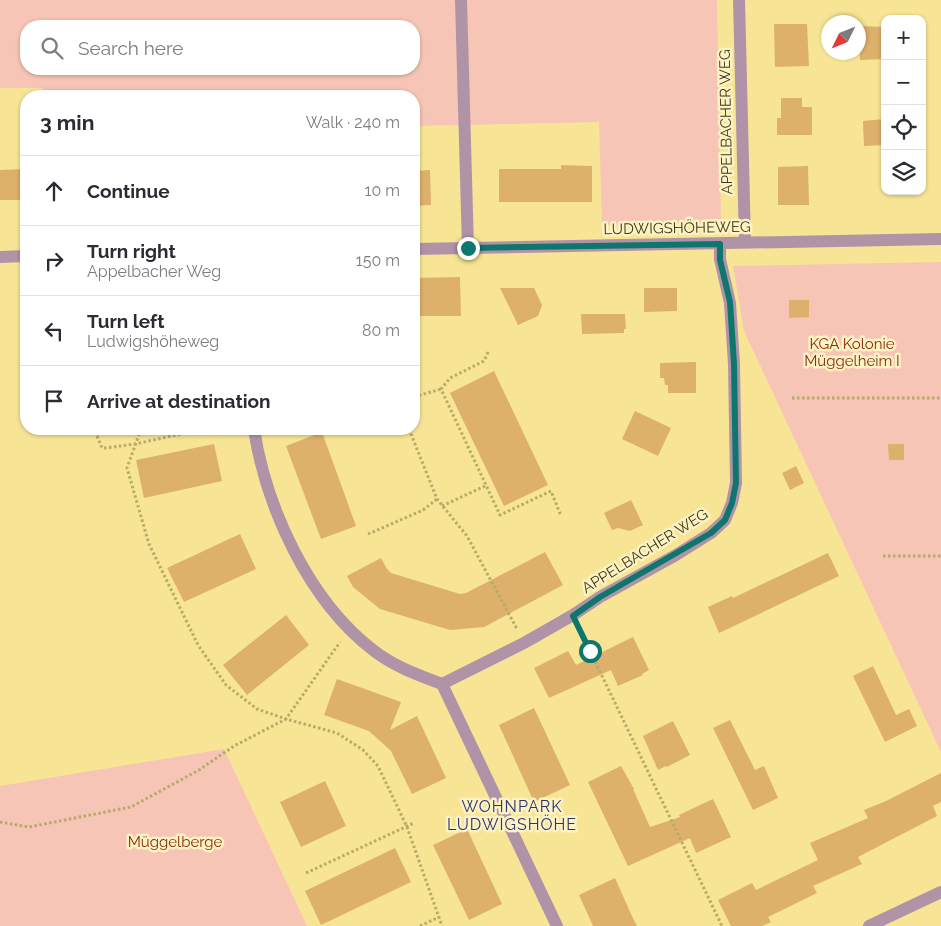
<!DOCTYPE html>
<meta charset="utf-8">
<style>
body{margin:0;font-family:Raleway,sans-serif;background:#f7f7f7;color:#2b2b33}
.controls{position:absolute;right:15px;top:15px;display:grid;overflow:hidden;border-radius:10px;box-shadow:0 1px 4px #0004}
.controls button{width:45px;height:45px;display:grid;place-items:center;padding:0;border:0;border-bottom:1px solid #e1e1e2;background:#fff;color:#2b2b33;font:25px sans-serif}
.compass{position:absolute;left:821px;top:15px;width:45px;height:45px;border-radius:50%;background:#fff;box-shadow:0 1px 4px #0004;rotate:227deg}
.stop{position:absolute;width:15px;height:15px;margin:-11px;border:4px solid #0f766e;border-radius:50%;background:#fff}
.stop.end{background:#0f766e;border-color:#fff;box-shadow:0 1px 5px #0008}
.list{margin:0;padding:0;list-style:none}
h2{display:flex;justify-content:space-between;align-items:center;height:65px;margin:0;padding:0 20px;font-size:21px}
h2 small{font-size:16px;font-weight:400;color:#7c7c81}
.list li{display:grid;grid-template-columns:32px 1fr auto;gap:15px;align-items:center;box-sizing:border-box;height:70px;padding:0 20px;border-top:1px solid #e1e1e2}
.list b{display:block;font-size:19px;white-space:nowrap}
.list p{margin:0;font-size:16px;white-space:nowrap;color:#7c7c81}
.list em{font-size:16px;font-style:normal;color:#7c7c81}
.icon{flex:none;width:28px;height:28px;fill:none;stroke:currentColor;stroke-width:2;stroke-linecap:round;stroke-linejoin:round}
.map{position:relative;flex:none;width:941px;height:926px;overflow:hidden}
.search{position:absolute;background:#fff;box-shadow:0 1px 4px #0004;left:20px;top:20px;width:400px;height:55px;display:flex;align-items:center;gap:12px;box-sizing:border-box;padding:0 18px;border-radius:20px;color:#7c7c81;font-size:19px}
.panel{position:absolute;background:#fff;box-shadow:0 1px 4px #0004;left:20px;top:90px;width:400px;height:345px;border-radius:20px}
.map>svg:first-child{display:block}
.green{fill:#f7c5b5;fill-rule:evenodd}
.building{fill:#ddb06b}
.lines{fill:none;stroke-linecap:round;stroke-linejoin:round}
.path{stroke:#b8aa69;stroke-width:3;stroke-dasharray:2.5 2.5;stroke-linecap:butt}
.minor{stroke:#b193a8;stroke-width:12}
.route{stroke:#0f766e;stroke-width:6}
.labels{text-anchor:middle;stroke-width:5;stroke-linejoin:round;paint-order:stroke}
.street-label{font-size:15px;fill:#3e3715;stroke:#fcf2c4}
.park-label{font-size:15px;fill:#8a2e0f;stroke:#fcf2c4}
.neighbourhood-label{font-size:16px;letter-spacing:1px;fill:#2f336e;stroke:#fcf2c4}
</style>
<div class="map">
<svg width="941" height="926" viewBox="0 0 941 926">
<rect width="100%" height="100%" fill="#f7e595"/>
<!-- green -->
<g class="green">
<path d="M 0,0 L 717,0 L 721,223 L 602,225 L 599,122 L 414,126 L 414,96 L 43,96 L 43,88 L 0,88 ZM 26,26 L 414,26 L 414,69 L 26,69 Z"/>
<path d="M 941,262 L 941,752 L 744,331 L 733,266 Z"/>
<path d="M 224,749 L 307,926 L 0,926 L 0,786 Z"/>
</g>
<!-- building -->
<g class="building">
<path d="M 774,24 L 807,24 L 809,66 L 775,67 Z"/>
<path d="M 859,26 L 885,27 L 885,59 L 860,60 Z"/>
<path d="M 781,98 L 802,98 L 802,107 L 812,107 L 812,135 L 777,135 L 777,118 L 781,118 Z"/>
<path d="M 885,119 L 885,145 L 864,146 L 863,121 Z"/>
<path d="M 561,165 L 592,166 L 592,202 L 499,202 L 499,169 L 561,169 Z"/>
<path d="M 808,166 L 809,205 L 778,205 L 778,167 Z"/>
<path d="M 26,169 L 26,200 L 0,200 L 0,170 Z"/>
<path d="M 430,170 L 431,205 L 414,206 L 414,171 Z"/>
<path d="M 460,277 L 461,316 L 414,316 L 414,278 Z"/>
<path d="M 500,288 L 534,288 L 542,305 L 538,316 L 518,325 Z"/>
<path d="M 644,288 L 677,288 L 677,311 L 644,312 Z"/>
<path d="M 789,300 L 809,300 L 809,317 L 789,318 Z"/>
<path d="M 581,314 L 625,314 L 626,329 L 624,329 L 624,333 L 582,334 Z"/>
<path d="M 696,362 L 696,393 L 668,393 L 668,385 L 665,385 L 664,378 L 660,378 L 660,363 Z"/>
<path d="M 494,371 L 548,485 L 504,506 L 450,393 Z"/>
<path d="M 635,411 L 671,428 L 658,456 L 622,439 Z"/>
<path d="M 322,432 L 356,526 L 321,539 L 286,446 Z"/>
<path d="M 214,444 L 222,481 L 144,498 L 136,460 Z"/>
<path d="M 888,444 L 904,444 L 904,460 L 889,460 Z"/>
<path d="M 796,466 L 804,483 L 790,490 L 782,473 Z"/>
<path d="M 631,500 L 643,525 L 630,531 L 618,528 L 612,530 L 604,513 Z"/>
<path d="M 240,534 L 256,569 L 184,602 L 167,568 Z"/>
<path d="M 545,552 L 563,585 L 484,627 L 450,630 L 380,609 L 353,587 L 347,576 L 381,558 L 387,569 L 391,573 L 460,594 L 466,593 Z"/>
<path d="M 828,553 L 839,576 L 719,633 L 708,607 L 732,596 L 733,598 Z"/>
<path d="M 286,615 L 309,645 L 247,695 L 223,665 Z"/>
<path d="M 633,637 L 649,670 L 642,674 L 643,675 L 618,686 L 611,670 L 549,698 L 534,668 L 568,651 L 576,665 Z"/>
<path d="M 873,666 L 896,715 L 909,709 L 917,726 L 885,742 L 853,676 Z"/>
<path d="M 337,679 L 401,702 L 390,730 L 417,716 L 446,778 L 412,794 L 391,751 L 369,731 L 324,715 Z"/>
<path d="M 534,708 L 570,785 L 534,802 L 499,725 Z"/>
<path d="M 730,720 L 755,770 L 764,766 L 778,798 L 753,810 L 713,728 Z"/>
<path d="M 673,721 L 690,755 L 667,767 L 666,766 L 658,770 L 643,736 Z"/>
<path d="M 621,766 L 634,789 L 633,789 L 650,827 L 680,817 L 679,815 L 713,799 L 731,837 L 696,853 L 690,838 L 628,866 L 588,782 Z"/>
<path d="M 941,773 L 941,802 L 933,806 L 937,816 L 858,857 L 862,864 L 813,886 L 817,893 L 768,917 L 771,922 L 762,926 L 731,926 L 718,900 L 752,883 L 756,890 L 818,860 L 810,843 L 868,818 L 864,810 L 886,801 Z"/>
<path d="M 325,781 L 346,826 L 301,847 L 280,802 Z"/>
<path d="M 467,829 L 502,904 L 469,920 L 433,845 Z"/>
<path d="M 395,848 L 411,882 L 321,925 L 305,891 Z"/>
<path d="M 615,878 L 631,914 L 637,926 L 593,926 L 579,895 Z"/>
</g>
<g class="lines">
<!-- path -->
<g class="path">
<path d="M 488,352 L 484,361 L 450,378 L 441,389 L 500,515 L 551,491 L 561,516"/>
<path d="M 414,397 L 441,389"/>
<path d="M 792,398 L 941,398"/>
<path d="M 141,429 L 127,468 L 149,544 L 198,645 L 226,685 L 257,709 L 286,719 L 340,642"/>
<path d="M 409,429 L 437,499 L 467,536 L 517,629"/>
<path d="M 97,436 L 102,448 L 106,448 L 135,444 L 204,429"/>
<path d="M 442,506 L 485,486"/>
<path d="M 368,534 L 423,510 L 437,499"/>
<path d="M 883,556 L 941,556"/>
<path d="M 580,630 L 722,926"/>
<path d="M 0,822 L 29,827 L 131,807 L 199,770 L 234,746 L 286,719 L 337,733 L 363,750 L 378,766 L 407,827 L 442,926"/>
<path d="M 306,873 L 414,823"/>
<path d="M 420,926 L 439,917"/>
</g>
<!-- minor -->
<g class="minor">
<path d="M 461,0 L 468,248"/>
<path d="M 739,0 L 745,242"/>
<path d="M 414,249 L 941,239"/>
<path d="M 0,257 L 26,256"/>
<path d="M 254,429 C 266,508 309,601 373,650 C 393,666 418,675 442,684 L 557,926"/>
<path d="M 442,684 L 524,643 L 573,615 L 600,597 L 676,555 L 711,533 L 725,520 L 732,503 L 736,483 L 734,364 L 730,303 L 720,259 L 720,244"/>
<path d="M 869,926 L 941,892"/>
</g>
</g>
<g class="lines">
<!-- route -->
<path class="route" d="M 468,248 L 720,244 L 720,260 L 730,302 L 734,364 L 736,483 L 732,503 L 725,520 L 711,533 L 600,597 L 573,616 L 590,651"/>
</g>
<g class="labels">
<!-- street labels -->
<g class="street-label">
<text transform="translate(726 122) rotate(-91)" y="5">APPELBACHER WEG</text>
<text transform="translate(677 228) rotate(-1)" y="5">LUDWIGSHÖHEWEG</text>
<text transform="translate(645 551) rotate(-32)" y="5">APPELBACHER WEG</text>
</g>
<!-- park labels -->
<g class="park-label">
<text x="852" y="349">KGA Kolonie<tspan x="852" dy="17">Müggelheim I</tspan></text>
<text x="175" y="847">Müggelberge</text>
</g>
<!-- neighbourhood labels -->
<g class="neighbourhood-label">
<text x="512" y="812">WOHNPARK<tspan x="512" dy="18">LUDWIGSHÖHE</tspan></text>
</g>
</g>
</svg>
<div class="controls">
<button>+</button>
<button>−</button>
<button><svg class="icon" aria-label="locate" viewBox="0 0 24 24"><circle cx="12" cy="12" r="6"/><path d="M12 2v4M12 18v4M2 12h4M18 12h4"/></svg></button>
<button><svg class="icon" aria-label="layers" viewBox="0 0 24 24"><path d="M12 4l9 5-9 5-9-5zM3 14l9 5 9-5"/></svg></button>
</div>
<svg class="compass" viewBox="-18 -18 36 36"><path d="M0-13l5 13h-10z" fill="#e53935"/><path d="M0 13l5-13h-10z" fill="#7c7c81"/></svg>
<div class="stop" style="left:590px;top:651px"></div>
<div class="stop end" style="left:468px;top:248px"></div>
<div class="search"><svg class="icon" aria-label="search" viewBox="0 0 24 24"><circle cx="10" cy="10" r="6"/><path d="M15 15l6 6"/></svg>Search here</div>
<section class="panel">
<h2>3 min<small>Walk · 240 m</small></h2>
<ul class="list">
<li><svg class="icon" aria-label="ahead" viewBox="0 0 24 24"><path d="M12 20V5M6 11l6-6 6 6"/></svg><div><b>Continue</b></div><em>10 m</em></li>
<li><svg class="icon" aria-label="right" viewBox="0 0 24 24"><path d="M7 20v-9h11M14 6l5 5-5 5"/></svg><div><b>Turn right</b><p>Appelbacher Weg</p></div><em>150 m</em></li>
<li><svg class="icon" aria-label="left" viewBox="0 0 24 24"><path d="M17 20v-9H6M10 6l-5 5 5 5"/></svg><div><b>Turn left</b><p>Ludwigshöheweg</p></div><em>80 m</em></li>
<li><svg class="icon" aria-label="arrive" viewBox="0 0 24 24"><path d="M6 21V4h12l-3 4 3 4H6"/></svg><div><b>Arrive at destination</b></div></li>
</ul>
</section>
</div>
